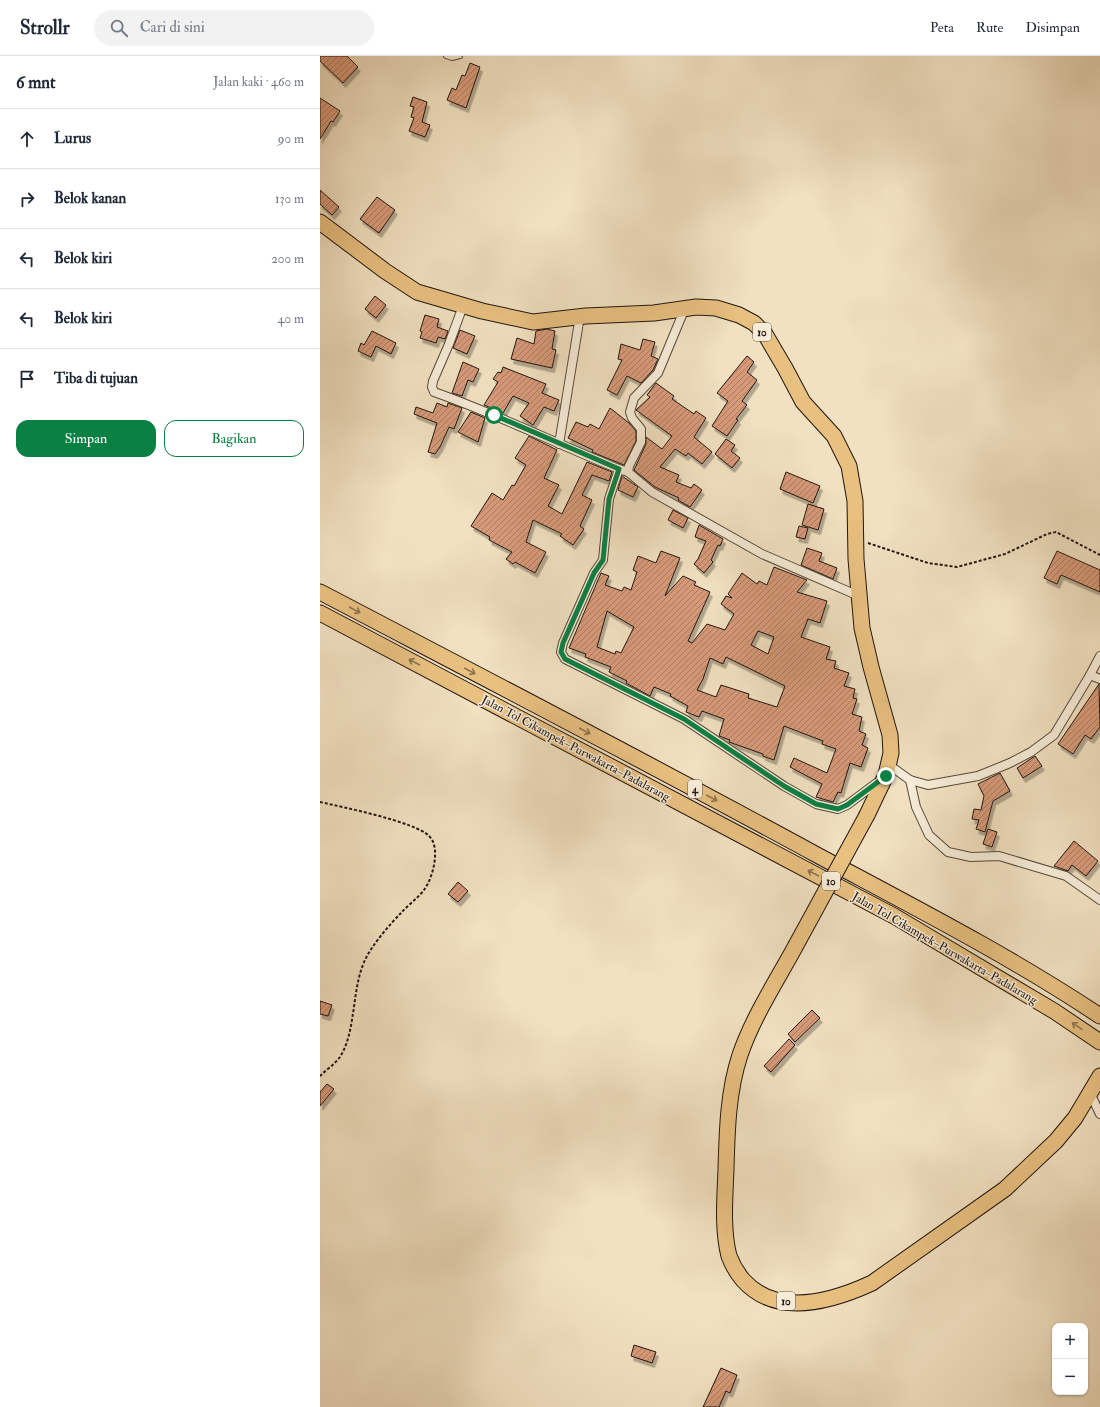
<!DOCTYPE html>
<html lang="id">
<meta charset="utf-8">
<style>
body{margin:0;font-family:"IM FELL Double Pica",serif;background:#f2f2f3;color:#1f2937}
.controls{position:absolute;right:12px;bottom:12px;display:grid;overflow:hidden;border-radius:8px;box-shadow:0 1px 3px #0004}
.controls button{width:36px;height:36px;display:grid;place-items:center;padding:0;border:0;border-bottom:1px solid #e0e1e3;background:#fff;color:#1f2937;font:20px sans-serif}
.stop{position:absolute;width:12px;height:12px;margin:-9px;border:3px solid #0b8043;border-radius:50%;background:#fff}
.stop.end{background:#0b8043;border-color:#fff;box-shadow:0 1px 4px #0008}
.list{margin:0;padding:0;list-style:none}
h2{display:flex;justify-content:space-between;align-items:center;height:52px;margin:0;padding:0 16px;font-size:17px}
h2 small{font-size:13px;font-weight:400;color:#747a83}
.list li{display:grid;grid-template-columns:26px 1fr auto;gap:12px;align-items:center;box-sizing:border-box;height:60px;padding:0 16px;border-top:1px solid #e0e1e3}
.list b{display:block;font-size:15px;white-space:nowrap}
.list em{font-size:13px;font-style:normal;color:#747a83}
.actions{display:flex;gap:8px;padding:12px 16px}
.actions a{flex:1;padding:9px 0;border:1px solid #0b8043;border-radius:12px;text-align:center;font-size:14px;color:#0b8043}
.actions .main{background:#0b8043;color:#fff}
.icon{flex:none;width:22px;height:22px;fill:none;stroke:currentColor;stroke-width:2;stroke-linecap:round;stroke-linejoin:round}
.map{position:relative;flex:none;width:780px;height:1351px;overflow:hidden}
header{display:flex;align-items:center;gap:24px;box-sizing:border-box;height:56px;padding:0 20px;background:#fff;border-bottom:1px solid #e0e1e3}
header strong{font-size:19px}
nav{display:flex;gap:22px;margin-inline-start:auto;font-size:14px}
.search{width:280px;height:36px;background:#f2f2f3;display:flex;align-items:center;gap:10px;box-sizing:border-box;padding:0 14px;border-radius:22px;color:#747a83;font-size:15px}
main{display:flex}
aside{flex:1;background:#fff}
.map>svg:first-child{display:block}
.building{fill:url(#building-hatch);stroke:#211510;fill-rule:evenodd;filter:url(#shadow)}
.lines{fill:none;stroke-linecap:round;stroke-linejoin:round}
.lane-casing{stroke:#55483c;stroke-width:6}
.street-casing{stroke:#55483c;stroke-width:10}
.highway-casing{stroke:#211510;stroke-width:17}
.path{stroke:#211510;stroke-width:2;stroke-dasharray:3 2;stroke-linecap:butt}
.lane{stroke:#f6ecd7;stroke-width:4}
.street{stroke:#f6ecd7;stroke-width:8}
.highway{stroke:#e8c080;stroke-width:15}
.highway-bridge-casing{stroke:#211510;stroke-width:17;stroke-linecap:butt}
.highway-bridge{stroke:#e8c080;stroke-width:15}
.oneway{stroke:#8e734e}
.route{stroke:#0b8043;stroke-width:5}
.labels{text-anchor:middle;stroke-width:3;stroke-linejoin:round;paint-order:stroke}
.shield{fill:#f6ecd7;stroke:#61564c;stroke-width:1}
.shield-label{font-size:11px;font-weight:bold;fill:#211510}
.street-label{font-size:12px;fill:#211510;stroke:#f6ecd7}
</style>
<header>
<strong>Strollr</strong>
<div class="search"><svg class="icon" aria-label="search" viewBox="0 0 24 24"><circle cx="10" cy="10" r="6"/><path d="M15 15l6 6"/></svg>Cari di sini</div>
<nav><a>Peta</a><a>Rute</a><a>Disimpan</a></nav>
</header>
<main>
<aside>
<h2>6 mnt<small>Jalan kaki · 460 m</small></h2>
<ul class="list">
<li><svg class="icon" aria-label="ahead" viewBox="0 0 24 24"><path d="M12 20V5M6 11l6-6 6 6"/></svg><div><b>Lurus</b></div><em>90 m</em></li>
<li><svg class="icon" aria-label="right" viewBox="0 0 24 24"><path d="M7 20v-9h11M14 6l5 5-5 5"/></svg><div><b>Belok kanan</b></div><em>130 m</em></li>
<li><svg class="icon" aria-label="left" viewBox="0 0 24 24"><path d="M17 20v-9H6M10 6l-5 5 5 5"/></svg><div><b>Belok kiri</b></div><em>200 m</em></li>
<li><svg class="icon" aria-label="left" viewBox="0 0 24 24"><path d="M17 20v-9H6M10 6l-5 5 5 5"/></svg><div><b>Belok kiri</b></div><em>40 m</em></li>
<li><svg class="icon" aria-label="arrive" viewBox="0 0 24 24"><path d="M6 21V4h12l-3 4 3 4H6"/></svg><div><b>Tiba di tujuan</b></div></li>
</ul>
<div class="actions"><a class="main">Simpan</a><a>Bagikan</a></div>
</aside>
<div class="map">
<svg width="780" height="1351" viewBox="0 0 780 1351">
<defs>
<pattern id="building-hatch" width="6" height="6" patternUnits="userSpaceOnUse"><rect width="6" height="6" fill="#d79a79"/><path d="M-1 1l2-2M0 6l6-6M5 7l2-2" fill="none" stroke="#ae7c62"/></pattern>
<filter id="shadow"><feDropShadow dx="2.5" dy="4.5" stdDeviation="0" flood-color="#0004"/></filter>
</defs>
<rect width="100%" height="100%" fill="#f1e1c1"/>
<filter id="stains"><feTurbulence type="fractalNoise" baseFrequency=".005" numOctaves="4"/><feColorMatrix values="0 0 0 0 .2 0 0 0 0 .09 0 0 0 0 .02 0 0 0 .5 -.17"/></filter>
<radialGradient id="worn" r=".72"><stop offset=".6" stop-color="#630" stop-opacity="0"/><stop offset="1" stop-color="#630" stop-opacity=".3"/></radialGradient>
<!-- building -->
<g class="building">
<path d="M 0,0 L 27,0 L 38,11 L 23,27 L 0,5 Z"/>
<path d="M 150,7 L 160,11 L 146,52 L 127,44 L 132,32 L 136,34 L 142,19 L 145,20 Z"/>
<path d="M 93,41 L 107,46 L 102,66 L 110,69 L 105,81 L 89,75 L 94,62 L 91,61 L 94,51 L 90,50 Z"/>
<path d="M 0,42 L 20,55 L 13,66 L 11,65 L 0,83 Z"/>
<path d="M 0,134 L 19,151 L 12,159 L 0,148 Z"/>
<path d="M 57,141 L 75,154 L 59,177 L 40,163 Z"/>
<path d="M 55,240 L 66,249 L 56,262 L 45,253 Z"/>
<path d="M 105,259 L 119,263 L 117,271 L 128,275 L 125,283 L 118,281 L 116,287 L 100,282 L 102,276 L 100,275 Z"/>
<path d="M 227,273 L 235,275 L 232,293 L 236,294 L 232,312 L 191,303 L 197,282 L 214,288 L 216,275 Z"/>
<path d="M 140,274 L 155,280 L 147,298 L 133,292 Z"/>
<path d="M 52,275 L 76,287 L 71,298 L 56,290 L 51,301 L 38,295 L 41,287 L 44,289 Z"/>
<path d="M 323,283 L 335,286 L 331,300 L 338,303 L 333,314 L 321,327 L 307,320 L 297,339 L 287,334 L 302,304 L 298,303 L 301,288 L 320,294 Z"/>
<path d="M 427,300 L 434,306 L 427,316 L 437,324 L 422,345 L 427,349 L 416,363 L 418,364 L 407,380 L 392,370 L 408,345 L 397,337 Z"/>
<path d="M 143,306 L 159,313 L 153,326 L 148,324 L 142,340 L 132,337 Z"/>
<path d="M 183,311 L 226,328 L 222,337 L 239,344 L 234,355 L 224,351 L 213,369 L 200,360 L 209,347 L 193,340 L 183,357 L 164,349 L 178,326 L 173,323 L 178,316 L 181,317 Z"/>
<path d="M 336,327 L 354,340 L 352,343 L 374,358 L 376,355 L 386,362 L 374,381 L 392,396 L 382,408 L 368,397 L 366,400 L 355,393 L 340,411 L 359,419 L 356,426 L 371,432 L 374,428 L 382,434 L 370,451 L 358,444 L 359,442 L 335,431 L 314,414 L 326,388 L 326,381 L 342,393 L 352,380 L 316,354 L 330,341 L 327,339 Z"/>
<path d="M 117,347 L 127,351 L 128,347 L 142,352 L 134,373 L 129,371 L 120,391 L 115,398 L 108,396 L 117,367 L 94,358 L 96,351 L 113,357 Z"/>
<path d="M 290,352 L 309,367 L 316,375 L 316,385 L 304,409 L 272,396 L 273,394 L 248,382 L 256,366 L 268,371 L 270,368 L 279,373 Z"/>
<path d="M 151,356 L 165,362 L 158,386 L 138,376 Z"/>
<path d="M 209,380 L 237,394 L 224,422 L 239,429 L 228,450 L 242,458 L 267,406 L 292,416 L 289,425 L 272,419 L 262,439 L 272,444 L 260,470 L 264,473 L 253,489 L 240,480 L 242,478 L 213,464 L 206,486 L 226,496 L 215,517 L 195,506 L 193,508 L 186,503 L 192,496 L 169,484 L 170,481 L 151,470 L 172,437 L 183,444 L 192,429 L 194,430 L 206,409 L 195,402 Z"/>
<path d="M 406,383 L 415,389 L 411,395 L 420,402 L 412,412 L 395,398 Z"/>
<path d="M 466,416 L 500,430 L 493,447 L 460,433 Z"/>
<path d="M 302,420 L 318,431 L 313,441 L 298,434 Z"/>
<path d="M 488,448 L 504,453 L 498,474 L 482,469 Z"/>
<path d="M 353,454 L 368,462 L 363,472 L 348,464 Z"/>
<path d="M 379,469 L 403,483 L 400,490 L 398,489 L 391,504 L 393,506 L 384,517 L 374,508 L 378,503 L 386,485 L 375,481 Z"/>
<path d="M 479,470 L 488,472 L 485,483 L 476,481 Z"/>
<path d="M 487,492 L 502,497 L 499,505 L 517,512 L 513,523 L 481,509 Z"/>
<path d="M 341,495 L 360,502 L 345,540 L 363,520 L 376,526 L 374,529 L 390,536 L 368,585 L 372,587 L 387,568 L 405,574 L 414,558 L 401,548 L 406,540 L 412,542 L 408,538 L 422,517 L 437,528 L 439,525 L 447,529 L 454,511 L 487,524 L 477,536 L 507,545 L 500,567 L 488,563 L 481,581 L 510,591 L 506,603 L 516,605 L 514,612 L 529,617 L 524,630 L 535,633 L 533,642 L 537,643 L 532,658 L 542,661 L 539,675 L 546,678 L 542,689 L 548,692 L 541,711 L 530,707 L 521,737 L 518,736 L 513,746 L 496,741 L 502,728 L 470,711 L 474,702 L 507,717 L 516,693 L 502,688 L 503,685 L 464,670 L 454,704 L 443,700 L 443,698 L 409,686 L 410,684 L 399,680 L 404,663 L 382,655 L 379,661 L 366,656 L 368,650 L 350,640 L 351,638 L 334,631 L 330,640 L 306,627 L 307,625 L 289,616 L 291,611 L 265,601 L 266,598 L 249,592 L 281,517 L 289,520 L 285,529 L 302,535 L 304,531 L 311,534 L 317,516 L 313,514 L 318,500 L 336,507 ZM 287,555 L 314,571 L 301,597 L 296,595 L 295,598 L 277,591 ZM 438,575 L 454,581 L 448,598 L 431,589 ZM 406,601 L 465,630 L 457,651 L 428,642 L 429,638 L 401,629 L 396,641 L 377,634 L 383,623 L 390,602 L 403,608 Z"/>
<path d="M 737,495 L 780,514 L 780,536 L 741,519 L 737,528 L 724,522 Z"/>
<path d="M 779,628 L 780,671 L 771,683 L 765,679 L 753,698 L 738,688 Z"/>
<path d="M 715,700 L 722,710 L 703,722 L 697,712 Z"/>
<path d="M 680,717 L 690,735 L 673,745 L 665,776 L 656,773 L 659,764 L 652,763 L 654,753 L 661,754 L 664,740 L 658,728 Z"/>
<path d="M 668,773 L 677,776 L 672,791 L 663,788 Z"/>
<path d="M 754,785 L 778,805 L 766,820 L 752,809 L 748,815 L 734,810 Z"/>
<path d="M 138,826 L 148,835 L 138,846 L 128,838 Z"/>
<path d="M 0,945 L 12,949 L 8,960 L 0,958 Z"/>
<path d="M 492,954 L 500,962 L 475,986 L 468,978 Z"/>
<path d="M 469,983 L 475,989 L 451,1016 L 444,1010 Z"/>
<path d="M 7,1028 L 14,1033 L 0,1050 L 0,1036 Z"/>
<path d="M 314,1289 L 336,1296 L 332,1307 L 311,1300 Z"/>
<path d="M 401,1312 L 417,1319 L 410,1337 L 406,1335 L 399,1351 L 383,1351 Z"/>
</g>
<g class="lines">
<defs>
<path id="lane" d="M 126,0 L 132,2 L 140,0"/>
<g id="street">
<path d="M 143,250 L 129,288 L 113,325 L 112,331 L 114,336 C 177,358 237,388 299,413"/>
<path d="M 365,252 L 338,317 L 314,342 L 310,356 L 312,362 L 321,373 L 321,386 L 309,410 L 308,416 L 299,413 L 289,443 L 283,504 L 274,517 L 243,587 L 241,596 L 245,603 L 364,663 L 464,730 L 496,748 L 518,753 L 527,749 L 562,723"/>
<path d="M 239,388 L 260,260"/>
<path d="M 308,416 L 332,436 L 442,498 L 539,540"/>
<path d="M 770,619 L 780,600"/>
<path d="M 569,709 L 590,724 L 608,729 L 658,720 L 690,707 L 711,696 L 734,679 L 770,619 L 780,623"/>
<path d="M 590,724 L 596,751 L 609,779 L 628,796 L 651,801 L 679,800 L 746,820 L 780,844"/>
<path d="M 770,1037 L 780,1058"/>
</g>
<g id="highway">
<path d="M 0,166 L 65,215 L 97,236 L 162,255 L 213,266 L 266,260 L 334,257 L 376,251 L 396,252 L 419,259 L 434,267 L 445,278 L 465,312 L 483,346 L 514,380 L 529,410 L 535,445 L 536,503 L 542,572 L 551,611 L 570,679 L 571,697 L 566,719 L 547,759"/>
<path d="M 0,536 C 166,623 332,709 497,799 C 592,850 690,900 780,960"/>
<path d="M 0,557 L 574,860 L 734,955 L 780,986"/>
<path d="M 475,891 C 456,926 433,961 420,999 C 408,1035 407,1075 406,1113 C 405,1141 402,1173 409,1200 C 412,1208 417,1217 423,1224 C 457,1262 513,1245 552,1227 L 685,1133 L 736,1085 L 755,1062 L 780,1020"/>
</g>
</defs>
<!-- lane casing -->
<use href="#lane" class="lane-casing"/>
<!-- street casing -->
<use href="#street" class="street-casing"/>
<!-- highway casing -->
<use href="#highway" class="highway-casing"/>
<!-- path -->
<g class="path">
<path d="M 548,487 L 608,507 L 637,511 L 685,498 L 727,478 L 736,476 L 780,499"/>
<path d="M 0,746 C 22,751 96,766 109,780 C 121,791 113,822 104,834 C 98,842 88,849 81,857 C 70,868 53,888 46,902 C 31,931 37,974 20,1001 C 15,1008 6,1014 0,1020"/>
</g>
<!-- lane -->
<use href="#lane" class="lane"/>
<!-- street -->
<use href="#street" class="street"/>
<!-- highway -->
<use href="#highway" class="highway"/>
<defs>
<path id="highway-bridge" d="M 475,891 L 547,759"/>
</defs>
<!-- highway-bridge casing -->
<use href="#highway-bridge" class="highway-bridge-casing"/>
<!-- highway-bridge -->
<use href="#highway-bridge" class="highway-bridge"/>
</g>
<!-- one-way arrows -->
<defs><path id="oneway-shaft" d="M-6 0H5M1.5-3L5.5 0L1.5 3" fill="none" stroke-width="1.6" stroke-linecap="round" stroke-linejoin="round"/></defs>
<g class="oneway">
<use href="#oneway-shaft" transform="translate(35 554) rotate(28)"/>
<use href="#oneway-shaft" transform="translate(94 606) rotate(-152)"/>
<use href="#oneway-shaft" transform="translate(150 615) rotate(28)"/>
<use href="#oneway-shaft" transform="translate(265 675) rotate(28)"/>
<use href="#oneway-shaft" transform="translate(392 742) rotate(28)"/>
<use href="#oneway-shaft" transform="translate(493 817) rotate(-152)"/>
<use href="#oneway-shaft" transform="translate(757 970) rotate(-146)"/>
</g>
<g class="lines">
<!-- route -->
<path class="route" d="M 174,359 L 299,413 L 289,443 L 283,504 L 274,517 L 243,587 L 241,596 L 245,603 L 364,663 L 464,730 L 496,748 L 518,753 L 527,749 L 566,720"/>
</g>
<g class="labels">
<!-- shield labels -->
<g class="shield">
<rect x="433" y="267" width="18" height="18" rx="3"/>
<rect x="368" y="724" width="14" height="18" rx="3"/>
<rect x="502" y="816" width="18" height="18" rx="3"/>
<rect x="457" y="1236" width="18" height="18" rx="3"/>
</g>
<g class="shield-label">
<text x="442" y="280">10</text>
<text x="375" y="737">4</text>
<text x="511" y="829">10</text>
<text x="466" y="1249">10</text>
</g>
<!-- street labels -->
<g class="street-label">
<text transform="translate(256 692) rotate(28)" y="4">Jalan Tol Cikampek–Purwakarta–Padalarang</text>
<text transform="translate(625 892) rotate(30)" y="4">Jalan Tol Cikampek–Purwakarta–Padalarang</text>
</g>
</g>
<rect width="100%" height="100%" filter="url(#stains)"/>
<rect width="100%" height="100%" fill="url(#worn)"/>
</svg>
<div class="controls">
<button>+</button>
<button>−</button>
</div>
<div class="stop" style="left:174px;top:359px"></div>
<div class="stop end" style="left:566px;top:720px"></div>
</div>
</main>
